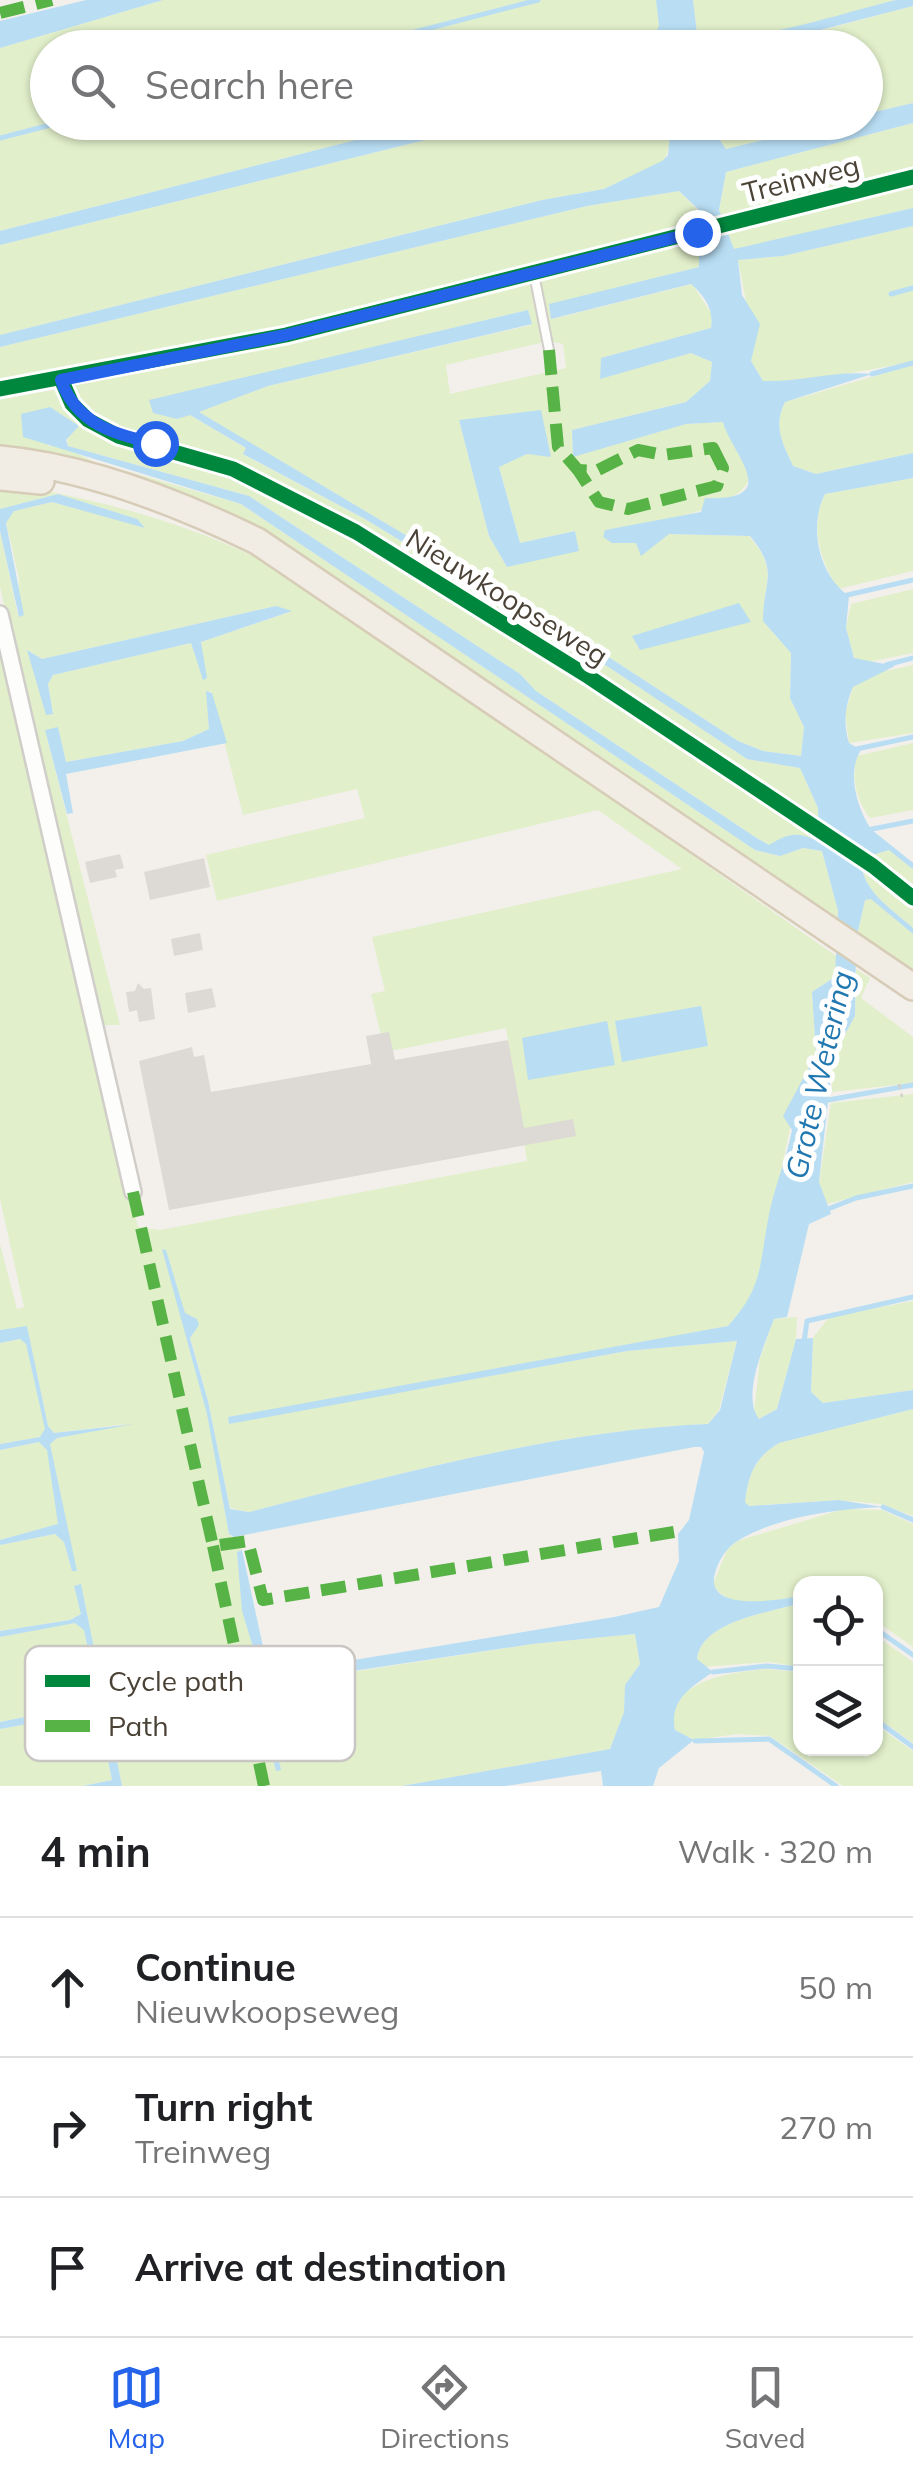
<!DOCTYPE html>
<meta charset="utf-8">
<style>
body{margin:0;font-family:Mulish,sans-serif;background:#f6f6f6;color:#202124}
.controls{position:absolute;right:30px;bottom:30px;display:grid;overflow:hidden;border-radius:20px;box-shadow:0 2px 8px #0004}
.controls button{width:90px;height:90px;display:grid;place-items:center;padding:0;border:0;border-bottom:2px solid #e0e0e0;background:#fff;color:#202124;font:50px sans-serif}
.stop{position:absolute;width:30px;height:30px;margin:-22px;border:8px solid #2563eb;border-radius:50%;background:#fff}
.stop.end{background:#2563eb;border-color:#fff;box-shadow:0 2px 10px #0008}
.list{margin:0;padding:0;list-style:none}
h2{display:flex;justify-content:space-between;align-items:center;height:130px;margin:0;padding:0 40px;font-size:42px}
h2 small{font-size:32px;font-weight:400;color:#757577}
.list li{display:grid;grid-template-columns:65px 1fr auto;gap:30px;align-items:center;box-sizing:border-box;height:140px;padding:0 40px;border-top:2px solid #e0e0e0}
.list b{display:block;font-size:38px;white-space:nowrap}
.list p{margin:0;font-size:32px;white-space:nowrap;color:#757577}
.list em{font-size:32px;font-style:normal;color:#757577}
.icon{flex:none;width:55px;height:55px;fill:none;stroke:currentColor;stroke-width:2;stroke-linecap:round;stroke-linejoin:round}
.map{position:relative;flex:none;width:913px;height:1786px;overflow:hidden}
.search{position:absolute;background:#fff;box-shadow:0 2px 8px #0004;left:30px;right:30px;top:30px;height:110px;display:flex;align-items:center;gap:25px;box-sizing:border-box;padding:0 35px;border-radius:55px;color:#757577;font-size:38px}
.sheet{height:550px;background:#fff}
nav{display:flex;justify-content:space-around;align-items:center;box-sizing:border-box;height:140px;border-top:2px solid #e0e0e0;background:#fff;font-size:28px;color:#757577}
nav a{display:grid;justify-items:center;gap:5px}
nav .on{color:#2563eb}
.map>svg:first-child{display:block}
.green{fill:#e1efca;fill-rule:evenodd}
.water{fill:#b9def4}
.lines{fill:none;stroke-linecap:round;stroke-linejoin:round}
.stream{stroke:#b9def4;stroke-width:5}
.building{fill:#ddd9d4}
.lane-casing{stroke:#d1cec9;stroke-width:12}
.street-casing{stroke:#d1cec9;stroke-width:20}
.primary-casing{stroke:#d7ccb7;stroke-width:30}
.path{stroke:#d3d0cb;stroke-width:2.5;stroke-dasharray:5 5;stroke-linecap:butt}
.lane{stroke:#fdfdfc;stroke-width:8}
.street{stroke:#fdfdfc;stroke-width:15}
.primary{stroke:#f2ede4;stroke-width:25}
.quiet{stroke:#57b346;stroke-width:12;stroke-dasharray:25 12;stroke-linecap:butt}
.cycleway-casing{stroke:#fff;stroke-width:21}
.cycleway{stroke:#00873e;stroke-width:15}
.route{stroke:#2563eb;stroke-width:12}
.labels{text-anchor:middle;stroke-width:10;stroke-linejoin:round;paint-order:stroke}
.street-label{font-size:28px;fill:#4a4236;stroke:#fff}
.water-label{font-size:30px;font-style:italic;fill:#2178b0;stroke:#fff}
.key{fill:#fff;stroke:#c9c6c3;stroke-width:2.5}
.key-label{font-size:28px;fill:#4a4236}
</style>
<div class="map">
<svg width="913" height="1786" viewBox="0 0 913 1786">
<rect width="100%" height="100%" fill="#f3f0ec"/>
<!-- green -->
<g class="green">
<path d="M 163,0 L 656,0 L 660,26 L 649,47 L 48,48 L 48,122 L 422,123 L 0,231 L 0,48 Z"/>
<path d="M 693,0 L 896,0 C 848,11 741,52 697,34 Z"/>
<path d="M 913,6 L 913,103 L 866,114 L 866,48 L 754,48 Z"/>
<path d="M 494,123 L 671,123 C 670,135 671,152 662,162 L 604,189 L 542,200 L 0,335 L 0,245 Z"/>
<path d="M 708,123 L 833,123 L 726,149 Z"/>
<path d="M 913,123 L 913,208 L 734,250 L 719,211 L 726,172 Z"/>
<path d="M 679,191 L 697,209 L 709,238 L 699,241 L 699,267 L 549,305 L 552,319 L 692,284 L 712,314 L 711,328 L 601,358 L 601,378 L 691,353 L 712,362 L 710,381 L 686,402 L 572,430 L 573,456 L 686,424 L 723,422 C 728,442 751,455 749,477 C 745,511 633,526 605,530 L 612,543 L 669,534 L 749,536 C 780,572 763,581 763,621 L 791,653 L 790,698 L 804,727 L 801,756 L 763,751 L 738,741 L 590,645 L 198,412 L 268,386 L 531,325 L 528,310 L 150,401 L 190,415 L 247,449 L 244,455 L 365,519 L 610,668 L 747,759 L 800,768 L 818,808 L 819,842 L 769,845 L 755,837 L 536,691 L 520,674 L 249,496 L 68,446 L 65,420 L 50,407 L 48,446 L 59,445 L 95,462 L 241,504 L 755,850 L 779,856 L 803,848 L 822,851 L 838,911 L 837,926 L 290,547 L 224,511 L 165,491 L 0,452 L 0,397 L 54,390 L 43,375 L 0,380 L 0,347 L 587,206 ZM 549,341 L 563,344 L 566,368 L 450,394 L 446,365 ZM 459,420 L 527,454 L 499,466 L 520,543 L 574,531 L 507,567 L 489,536 Z"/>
<path d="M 913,226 L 913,362 L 800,382 L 763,381 L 751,361 L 753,338 L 738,260 L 783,256 Z"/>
<path d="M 913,365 L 913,453 L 816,474 L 793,466 C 782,442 773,427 785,402 Z"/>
<path d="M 913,478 L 913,571 L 838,589 C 820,560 809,526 825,494 Z"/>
<path d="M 0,482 C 107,501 203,526 298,579 L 839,958 L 835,977 L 812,992 L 816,1054 L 791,1124 L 755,1293 L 728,1326 L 229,1423 L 627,1351 L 737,1341 L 719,1410 L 708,1424 C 558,1430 395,1475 249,1512 L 230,1508 L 208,1401 L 166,1250 L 208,1414 L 229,1534 L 242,1550 L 237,1552 C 240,1594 249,1629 260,1668 C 268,1700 272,1736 281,1769 L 268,1709 L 274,1684 L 532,1644 L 635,1634 L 640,1664 L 625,1685 L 624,1712 L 610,1749 L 402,1786 L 122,1786 L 81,1585 L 74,1587 L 82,1613 L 70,1620 L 0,1631 L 0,1545 L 55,1534 L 64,1542 L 72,1571 L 76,1570 L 50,1444 L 57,1438 L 127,1424 L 54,1433 L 48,1426 L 27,1327 L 0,1330 L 0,1244 L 17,1309 L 24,1307 L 0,1199 L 0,643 L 138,1227 L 160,1230 L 527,1161 L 506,1028 L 385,1052 L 371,994 L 385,991 L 372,937 L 682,869 L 598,810 L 217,901 L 206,855 L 365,818 L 357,789 L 243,815 L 211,691 L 207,692 L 209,729 L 183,741 L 66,762 L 58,728 L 45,730 L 120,1025 L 101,1025 L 0,587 L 0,531 L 18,616 L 19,578 L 6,522 L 14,511 L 52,502 L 144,526 L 58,494 L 0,509 ZM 276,606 L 290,612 L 201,642 L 204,680 L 191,643 L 53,675 L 48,684 L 53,713 L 46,714 L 28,650 L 42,659 Z"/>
<path d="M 913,589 L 913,653 L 863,663 L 854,658 L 846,628 L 851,604 Z"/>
<path d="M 913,665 L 913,733 L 849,743 L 845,714 L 853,687 L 876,673 Z"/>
<path d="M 913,743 L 913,810 L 870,818 C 856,801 851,777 857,756 Z"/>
<path d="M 889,850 L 913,869 L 913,928 C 889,906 855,887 863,852 L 869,856 Z"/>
<path d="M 871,898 L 913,934 L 913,978 L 856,940 L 865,900 Z"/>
<path d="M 856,969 L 870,978 L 861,998 L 913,1037 L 913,1083 L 832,1092 L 833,1056 L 855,1016 Z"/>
<path d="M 913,1094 L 913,1182 L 827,1204 L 819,1183 L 831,1103 Z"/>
<path d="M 913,1301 L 913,1390 L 823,1403 L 811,1392 L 813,1338 L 829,1317 Z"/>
<path d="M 797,1317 L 796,1339 L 777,1409 L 759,1419 L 754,1413 L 760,1358 L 774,1319 Z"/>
<path d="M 21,1339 L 26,1344 L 46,1429 L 40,1437 L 0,1444 L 0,1343 Z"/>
<path d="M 913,1409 L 913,1516 L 880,1504 L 838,1500 L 749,1506 L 745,1502 C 748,1475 755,1457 779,1443 Z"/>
<path d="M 40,1442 L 48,1450 L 59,1524 L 0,1540 L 0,1450 Z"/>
<path d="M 844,1509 L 882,1510 L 913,1524 L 913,1647 L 876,1621 L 876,1584 L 800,1584 L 800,1596 C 774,1601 728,1612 713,1584 L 727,1550 L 737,1541 Z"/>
<path d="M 800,1603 L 800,1667 L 769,1662 L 702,1667 L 697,1659 C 701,1621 769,1613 800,1603 Z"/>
<path d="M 75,1622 L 84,1630 L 99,1702 L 0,1722 L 0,1637 Z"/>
<path d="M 876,1636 L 913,1662 L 913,1743 L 876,1717 Z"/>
<path d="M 766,1669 L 800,1672 L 800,1748 L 876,1748 L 876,1725 L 913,1751 L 913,1786 L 843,1786 L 770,1736 L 737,1734 L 694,1740 L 675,1730 C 665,1679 730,1673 766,1669 Z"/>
<path d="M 98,1710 L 112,1780 L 83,1786 L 0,1786 L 0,1729 Z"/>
</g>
<!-- water -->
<g class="water">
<path d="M 86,0 L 163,0 L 0,48 L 0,21 Z"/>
<path d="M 656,0 L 693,0 L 697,34 C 734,50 852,10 896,0 L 913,0 L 913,6 L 754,47 L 649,47 L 659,26 Z"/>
<path d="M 913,103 L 913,123 L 726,172 L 719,210 L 734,249 L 913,208 L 913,226 L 783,256 L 738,260 L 742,295 L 760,324 L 751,361 L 763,381 C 801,382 836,370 872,374 L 785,402 C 773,427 782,442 793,466 L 816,474 L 913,453 L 913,478 L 825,494 C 808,527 819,575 849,596 L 846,628 L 854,658 L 895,666 L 853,687 C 845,706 843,723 849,743 L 861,750 C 842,779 865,831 889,850 L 869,856 L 863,853 C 855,887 890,907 913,928 L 913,934 L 871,899 L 865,900 L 856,940 L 855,1016 L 833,1056 L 819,1182 L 831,1214 L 809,1224 L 787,1317 L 774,1319 C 765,1344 741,1395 759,1419 L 777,1409 L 796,1339 L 813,1338 L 811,1392 L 823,1403 L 913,1390 L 913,1409 L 779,1443 C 755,1457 748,1475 745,1502 L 749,1506 L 839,1500 L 883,1507 C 837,1509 780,1516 739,1540 C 728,1546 720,1558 716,1570 C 700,1614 779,1600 800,1596 L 800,1603 C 769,1613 701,1621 697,1659 L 713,1672 C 691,1687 669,1700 675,1730 L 694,1740 L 659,1768 L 653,1786 L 603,1786 L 601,1771 L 506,1786 L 402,1786 L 610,1749 L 624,1712 L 625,1685 L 640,1664 L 635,1634 L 532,1644 L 274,1683 L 268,1709 L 281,1770 L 276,1771 L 260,1706 L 261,1673 L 242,1611 L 237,1552 L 242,1550 L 269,1674 L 614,1617 L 659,1607 L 679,1561 L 678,1534 L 689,1520 L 704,1452 L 701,1447 L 694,1447 L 234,1537 L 229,1534 L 207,1414 L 162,1249 L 166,1250 L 185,1313 L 197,1319 L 199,1325 L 190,1338 L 208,1401 L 230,1509 L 249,1512 C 395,1475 558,1430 708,1424 L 720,1410 L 737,1341 L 627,1351 L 229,1424 L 228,1417 L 728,1326 C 763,1287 759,1267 768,1220 C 773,1190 786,1161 792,1130 L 783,1116 L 816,1054 L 812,992 L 835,977 L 838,911 L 822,851 L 803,848 L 780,856 L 755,850 L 241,504 L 23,437 L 21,414 L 50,407 L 79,426 L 66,440 L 68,446 L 249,496 L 520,674 L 536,691 L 755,837 L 769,845 C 789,833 798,831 819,842 L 818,808 L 800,768 L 747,759 L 610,668 L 365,519 L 243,454 L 246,448 L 190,415 L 177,419 L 153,413 L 149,400 L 528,310 L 532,324 L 268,386 L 199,412 L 590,645 L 738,741 L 763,751 L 801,756 L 804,727 L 790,698 L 791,653 L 763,621 C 763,581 780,572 750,536 L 669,534 L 641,556 L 636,543 L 612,543 L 603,537 L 605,530 L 701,512 L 705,498 C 786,502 730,452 723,422 L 686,424 L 573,457 L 572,430 L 686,402 L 710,381 L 712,362 L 691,353 L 600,379 L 601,358 L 711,328 C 714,310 705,296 691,284 L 551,319 L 549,304 L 699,267 L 699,241 L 708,238 L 698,209 L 679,191 L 587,206 L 0,347 L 0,335 L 542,200 L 604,189 L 662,161 L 668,155 L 671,123 L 708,123 L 726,149 L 833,123 L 866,122 L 866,114 Z"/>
<path d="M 422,123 L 494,123 L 0,245 L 0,231 Z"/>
<path d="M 541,410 L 551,457 L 527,454 L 499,467 L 520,543 L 575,531 L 579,551 L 507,567 L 489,536 L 459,420 Z"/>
<path d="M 58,494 L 137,519 L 145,528 L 52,502 L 14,511 L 6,523 L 24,615 L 19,617 L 0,531 L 0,509 Z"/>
<path d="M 739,603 L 751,622 L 640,650 L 632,636 Z"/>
<path d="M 276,606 L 292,611 L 201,642 L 207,678 L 203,680 L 191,643 L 53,675 L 48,684 L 53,714 L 46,715 L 27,650 L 42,659 Z"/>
<path d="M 206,691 L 212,693 L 227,743 L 66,774 L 73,813 L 67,814 L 45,730 L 58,727 L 66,762 L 183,741 L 209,729 Z"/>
<path d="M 701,1006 L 708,1046 L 622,1062 L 615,1021 Z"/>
<path d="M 607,1021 L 615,1065 L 528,1080 L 522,1038 Z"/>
<path d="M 27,1326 L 48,1426 L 54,1433 L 134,1424 L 57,1438 L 50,1444 L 77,1571 L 72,1571 L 64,1542 L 55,1534 L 0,1545 L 0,1540 L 58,1524 L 47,1450 L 39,1442 L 0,1450 L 0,1444 L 40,1437 L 45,1429 L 26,1344 L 20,1339 L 0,1343 L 0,1330 Z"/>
<path d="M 81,1584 L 122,1786 L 83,1786 L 112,1780 L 98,1711 L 0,1729 L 0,1722 L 99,1702 L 84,1630 L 75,1623 L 0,1637 L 0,1631 L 70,1620 L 81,1614 L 74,1586 Z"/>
</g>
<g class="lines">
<!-- stream -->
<g class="stream">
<path d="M 353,48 L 538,0"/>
<path d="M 0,138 L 62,122"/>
<path d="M 891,294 L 913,288"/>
<path d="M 872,374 L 913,363"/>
<path d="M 843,596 L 913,580"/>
<path d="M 886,665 L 913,658"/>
<path d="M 852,750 L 913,737"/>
<path d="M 867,830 L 913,821"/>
<path d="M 869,831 L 913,866"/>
<path d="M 828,1100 L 913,1085"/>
<path d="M 823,1211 L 856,1198 L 913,1186"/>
<path d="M 804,1342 L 807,1321 L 913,1297"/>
<path d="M 883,1507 L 913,1520"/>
<path d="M 876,1629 L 913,1655"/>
<path d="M 713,1672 L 767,1666 L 800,1669"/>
<path d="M 876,1720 L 913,1747"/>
<path d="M 695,1741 L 769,1739 L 836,1786"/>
</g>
</g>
<!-- building -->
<g class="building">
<path d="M 120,854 L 124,868 L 115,870 L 117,877 L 90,883 L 85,862 Z"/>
<path d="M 204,858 L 210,887 L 150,900 L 144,872 Z"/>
<path d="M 200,933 L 203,950 L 174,956 L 171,939 Z"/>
<path d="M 138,983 L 144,989 L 151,988 L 155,1019 L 139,1022 L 137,1010 L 129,1012 L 126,992 L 135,991 Z"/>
<path d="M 212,988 L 216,1007 L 188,1013 L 185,993 Z"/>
<path d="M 389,1032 L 395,1060 L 508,1040 L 524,1128 L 573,1119 L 576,1136 L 169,1210 L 139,1061 L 192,1047 L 194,1057 L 204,1055 L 211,1092 L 371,1064 L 366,1036 Z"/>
</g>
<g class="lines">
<defs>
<path id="lane" d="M 534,274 L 549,350"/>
<g id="street">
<path d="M 0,389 L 286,335 L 913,177"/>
<path d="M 0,614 L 133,1192"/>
</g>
<g id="primary">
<path d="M 0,459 C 87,467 179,503 257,541 L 913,987"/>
<path d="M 0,477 L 41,481"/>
</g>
</defs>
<!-- lane casing -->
<use href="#lane" class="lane-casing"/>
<!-- street casing -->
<use href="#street" class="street-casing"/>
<!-- primary casing -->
<use href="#primary" class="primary-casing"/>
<!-- path -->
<path class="path" d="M 899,1084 L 902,1097"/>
<!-- lane -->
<use href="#lane" class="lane"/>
<!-- street -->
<use href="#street" class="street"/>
<!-- primary -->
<use href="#primary" class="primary"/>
<!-- quiet -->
<g class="quiet">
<path d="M 0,13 L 52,0"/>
<path d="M 549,350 L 558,447 L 578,470"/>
<path d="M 713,448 L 723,468 L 717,486 L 628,509 L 599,502 L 578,470 L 596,471 L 638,450 L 663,455 Z"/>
<path d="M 133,1192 L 213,1546 L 248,1541 L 263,1600 L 674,1532"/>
<path d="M 213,1546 L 264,1786"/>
</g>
<defs>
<g id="cycleway">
<path d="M 61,379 L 72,404 L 88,420 L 118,436 L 233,469 L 356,532 L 589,677 L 873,866 L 913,898"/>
<path d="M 0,389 L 286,335 L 913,177"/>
</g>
</defs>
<!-- cycleway casing -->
<use href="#cycleway" class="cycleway-casing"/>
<!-- cycleway -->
<use href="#cycleway" class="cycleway"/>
</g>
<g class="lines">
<!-- route -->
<path class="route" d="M 155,443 C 114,435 76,423 61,380 L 286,335 L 697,232"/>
</g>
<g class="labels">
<!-- street labels -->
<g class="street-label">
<text transform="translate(801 179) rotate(-14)" y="10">Treinweg</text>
<text transform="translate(507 597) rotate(32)" y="10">Nieuwkoopseweg</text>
</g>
<!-- water labels -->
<g class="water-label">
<text transform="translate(820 1075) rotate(-77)" y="10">Grote Wetering</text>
</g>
</g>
<!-- legend -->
<rect x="25" y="1646" width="330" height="115" rx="15" class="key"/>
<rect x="45" y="1675" width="45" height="12" fill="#00873e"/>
<rect x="45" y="1720" width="45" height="12" fill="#57b346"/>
<g class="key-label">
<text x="108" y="1691">Cycle path</text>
<text x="108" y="1736">Path</text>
</g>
</svg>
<div class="controls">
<button><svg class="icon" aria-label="locate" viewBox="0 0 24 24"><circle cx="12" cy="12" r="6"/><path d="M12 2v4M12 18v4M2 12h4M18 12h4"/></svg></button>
<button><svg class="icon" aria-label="layers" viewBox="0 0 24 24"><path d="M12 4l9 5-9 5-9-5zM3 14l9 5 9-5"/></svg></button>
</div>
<div class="stop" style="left:155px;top:443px"></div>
<div class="stop end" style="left:697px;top:232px"></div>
<div class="search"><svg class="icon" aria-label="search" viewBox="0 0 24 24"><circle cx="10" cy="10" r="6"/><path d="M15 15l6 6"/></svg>Search here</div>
</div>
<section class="sheet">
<h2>4 min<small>Walk · 320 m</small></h2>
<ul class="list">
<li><svg class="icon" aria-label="ahead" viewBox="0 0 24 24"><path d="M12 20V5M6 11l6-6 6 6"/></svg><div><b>Continue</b><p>Nieuwkoopseweg</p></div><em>50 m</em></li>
<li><svg class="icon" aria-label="right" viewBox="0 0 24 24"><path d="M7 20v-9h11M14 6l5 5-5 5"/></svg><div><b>Turn right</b><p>Treinweg</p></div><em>270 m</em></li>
<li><svg class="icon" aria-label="arrive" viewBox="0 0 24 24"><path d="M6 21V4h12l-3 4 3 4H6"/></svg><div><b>Arrive at destination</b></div></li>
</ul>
</section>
<nav>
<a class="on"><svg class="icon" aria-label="map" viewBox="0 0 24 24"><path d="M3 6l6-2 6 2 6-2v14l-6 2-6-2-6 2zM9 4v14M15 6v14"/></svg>Map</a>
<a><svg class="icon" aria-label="directions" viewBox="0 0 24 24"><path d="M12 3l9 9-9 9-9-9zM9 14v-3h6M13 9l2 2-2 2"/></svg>Directions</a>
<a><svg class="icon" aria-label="saved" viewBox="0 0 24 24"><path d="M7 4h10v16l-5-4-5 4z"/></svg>Saved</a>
</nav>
